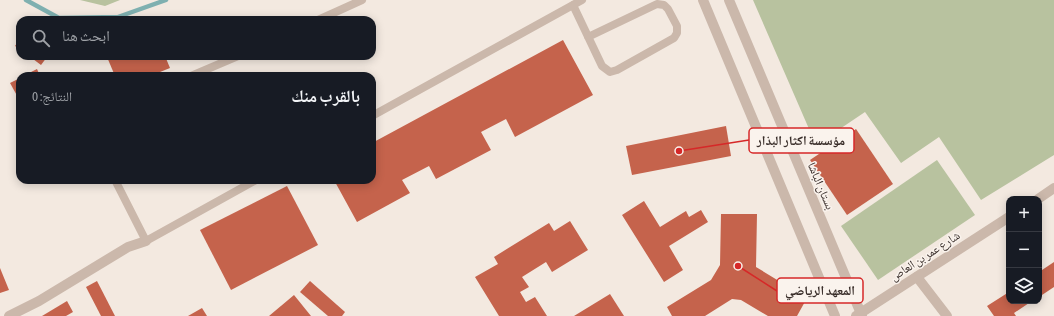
<!DOCTYPE html>
<html lang="ar">
<meta charset="utf-8">
<style>
body{margin:0;font-family:"Asap Condensed","Noto Naskh Arabic",sans-serif;background:#242831;color:#f1f3f6;direction:rtl}
.controls{position:absolute;right:12px;bottom:12px;display:grid;overflow:hidden;border-radius:8px;box-shadow:0 2px 10px #0003}
.controls button{width:36px;height:36px;display:grid;place-items:center;padding:0;border:0;border-bottom:1px solid #363941;background:#171b24;color:#f1f3f6;font:20px sans-serif}
.list{margin:0;padding:0;list-style:none}
h2{display:flex;justify-content:space-between;align-items:center;height:52px;margin:0;padding:0 16px;font-size:17px}
h2 small{font-size:13px;font-weight:400;color:#9ea1a6}
.icon{flex:none;width:22px;height:22px;fill:none;stroke:currentColor;stroke-width:2;stroke-linecap:round;stroke-linejoin:round}
.map{position:relative;flex:none;width:1054px;height:316px;overflow:hidden;direction:ltr}
.search{position:absolute;background:#171b24;box-shadow:0 2px 10px #0003;left:16px;top:16px;width:360px;height:44px;display:flex;align-items:center;gap:10px;box-sizing:border-box;padding:0 14px;border-radius:12px;color:#9ea1a6;font-size:15px}
.panel{position:absolute;background:#171b24;box-shadow:0 2px 10px #0003;left:16px;top:72px;width:360px;height:112px;border-radius:12px;direction:rtl}
.map>svg:first-child{display:block}
.green{fill:#b8c29f}
.lines{fill:none;stroke-linecap:round;stroke-linejoin:round}
.stream{stroke:#7fb0b0;stroke-width:4.5}
.building{fill:#c5634c}
.service{stroke:#cbb8ab;stroke-width:8}
.minor{stroke:#cbb8ab;stroke-width:10}
.tertiary{stroke:#cbb8ab;stroke-width:10}
.labels{text-anchor:middle;stroke-width:3;stroke-linejoin:round;paint-order:stroke}
.street-label{font-size:12px;fill:#392e2a;stroke:#faf3ed}
.leader{fill:none;stroke:#d62828;stroke-width:1.5}
.callout-dot{fill:#d62828;stroke:#faf3ed;stroke-width:1.5}
.callout{fill:#faf3ed;stroke:#d62828;stroke-width:1.5}
.callout-label{font-size:13px;text-anchor:middle;font-weight:bold;fill:#392e2a}
</style>
<div class="map">
<svg width="1054" height="316" viewBox="0 0 1054 316">
<rect width="100%" height="100%" fill="#f3e9e0"/>
<!-- green -->
<g class="green">
<path d="M 80,0 L 120,0 L 105,6 Z"/>
<path d="M 753,0 L 1054,0 L 1054,155 L 981,200 L 939,137 L 901,163 L 865,112 L 816,145 Z"/>
<path d="M 937,160 L 975,215 L 878,280 L 841,226 Z"/>
</g>
<g class="lines">
<!-- stream -->
<path class="stream" d="M 26,0 L 59,18 L 118,17 L 166,0"/>
</g>
<!-- building -->
<g class="building">
<path d="M 20,39 L 20,49 L 15,46 Z"/>
<path d="M 563,40 L 593,95 L 515,137 L 506,119 L 481,132 L 491,150 L 436,179 L 429,166 L 402,180 L 410,193 L 357,222 L 334,180 L 372,180 L 372,143 Z"/>
<path d="M 29,56 L 46,56 L 47,57 L 41,65 Z"/>
<path d="M 110,56 L 165,56 L 170,68 L 150,76 L 115,76 L 107,57 Z"/>
<path d="M 37,69 L 40,76 L 23,76 Z"/>
<path d="M 20,78 L 20,101 L 10,83 Z"/>
<path d="M 726,126 L 731,156 L 632,175 L 626,146 Z"/>
<path d="M 856,129 L 893,184 L 847,215 L 810,160 Z"/>
<path d="M 287,186 L 318,245 L 231,290 L 200,230 Z"/>
<path d="M 644,201 L 660,227 L 686,211 L 689,217 L 701,210 L 708,222 L 669,246 L 683,270 L 664,282 L 622,215 Z"/>
<path d="M 721,214 L 757,214 L 756,267 L 807,298 L 797,316 L 768,316 L 741,300 L 732,299 L 705,316 L 672,316 L 667,307 L 711,280 L 720,265 Z"/>
<path d="M 570,221 L 588,250 L 552,272 L 546,262 L 522,277 L 529,287 L 520,292 L 526,302 L 535,297 L 547,316 L 499,316 L 475,277 L 498,264 L 494,257 L 549,223 L 554,231 Z"/>
<path d="M 1054,262 L 1054,287 L 1039,297 L 1039,272 Z"/>
<path d="M 0,268 L 9,290 L 0,293 Z"/>
<path d="M 97,281 L 115,316 L 101,316 L 86,287 Z"/>
<path d="M 310,281 L 345,312 L 342,316 L 328,316 L 300,292 Z"/>
<path d="M 1009,292 L 1009,301 L 1032,301 L 1014,313 L 1016,316 L 994,316 L 987,306 Z"/>
<path d="M 610,294 L 624,316 L 574,316 Z"/>
<path d="M 294,295 L 311,316 L 269,316 Z"/>
<path d="M 67,301 L 73,312 L 66,316 L 42,316 Z"/>
<path d="M 202,308 L 207,316 L 188,316 Z"/>
</g>
<g class="lines">
<!-- service -->
<g class="service">
<path d="M 573,5 L 602,66 L 610,72 L 617,70 L 674,38 L 677,33 L 677,26 L 668,9 L 664,5 L 657,4 L 588,37"/>
<path d="M 318,20 L 362,0"/>
<path d="M 191,76 L 238,56"/>
<path d="M 372,116 L 582,0"/>
<path d="M 115,180 L 146,241 L 256,180"/>
</g>
<!-- minor -->
<g class="minor">
<path d="M 917,277 L 947,316"/>
<path d="M 9,316 L 39,301 L 128,247 L 146,241"/>
</g>
<!-- tertiary -->
<g class="tertiary">
<path d="M 703,0 L 835,316"/>
<path d="M 729,0 L 862,316"/>
<path d="M 1038,199 L 1054,188"/>
<path d="M 856,316 L 1009,217"/>
</g>
</g>
<g class="labels">
<!-- street labels -->
<g class="street-label">
<text transform="translate(821 186) rotate(67)" y="4">بستان الباشا</text>
<text transform="translate(925 256) rotate(-33)" y="4">شارع عمر بن العاص</text>
</g>
</g>
<!-- callouts -->
<path class="leader" d="M679 151L749 140M738 266L777 291"/>
<g class="callout-dot">
<circle cx="679" cy="151" r="4"/>
<circle cx="738" cy="266" r="4"/>
</g>
<g class="callout">
<rect x="749" y="128" width="105" height="25" rx="4"/>
<rect x="777" y="278" width="86" height="25" rx="4"/>
</g>
<g class="callout-label">
<text x="801" y="145">مؤسسة اكثار البذار</text>
<text x="820" y="295">المعهد الرياضي</text>
</g>
</svg>
<div class="controls">
<button>+</button>
<button>−</button>
<button><svg class="icon" aria-label="layers" viewBox="0 0 24 24"><path d="M12 4l9 5-9 5-9-5zM3 14l9 5 9-5"/></svg></button>
</div>
<div class="search"><svg class="icon" aria-label="search" viewBox="0 0 24 24"><circle cx="10" cy="10" r="6"/><path d="M15 15l6 6"/></svg>ابحث هنا</div>
<section class="panel">
<h2>بالقرب منك<small>النتائج: 0</small></h2>
<ul class="list">
</ul>
</section>
</div>
